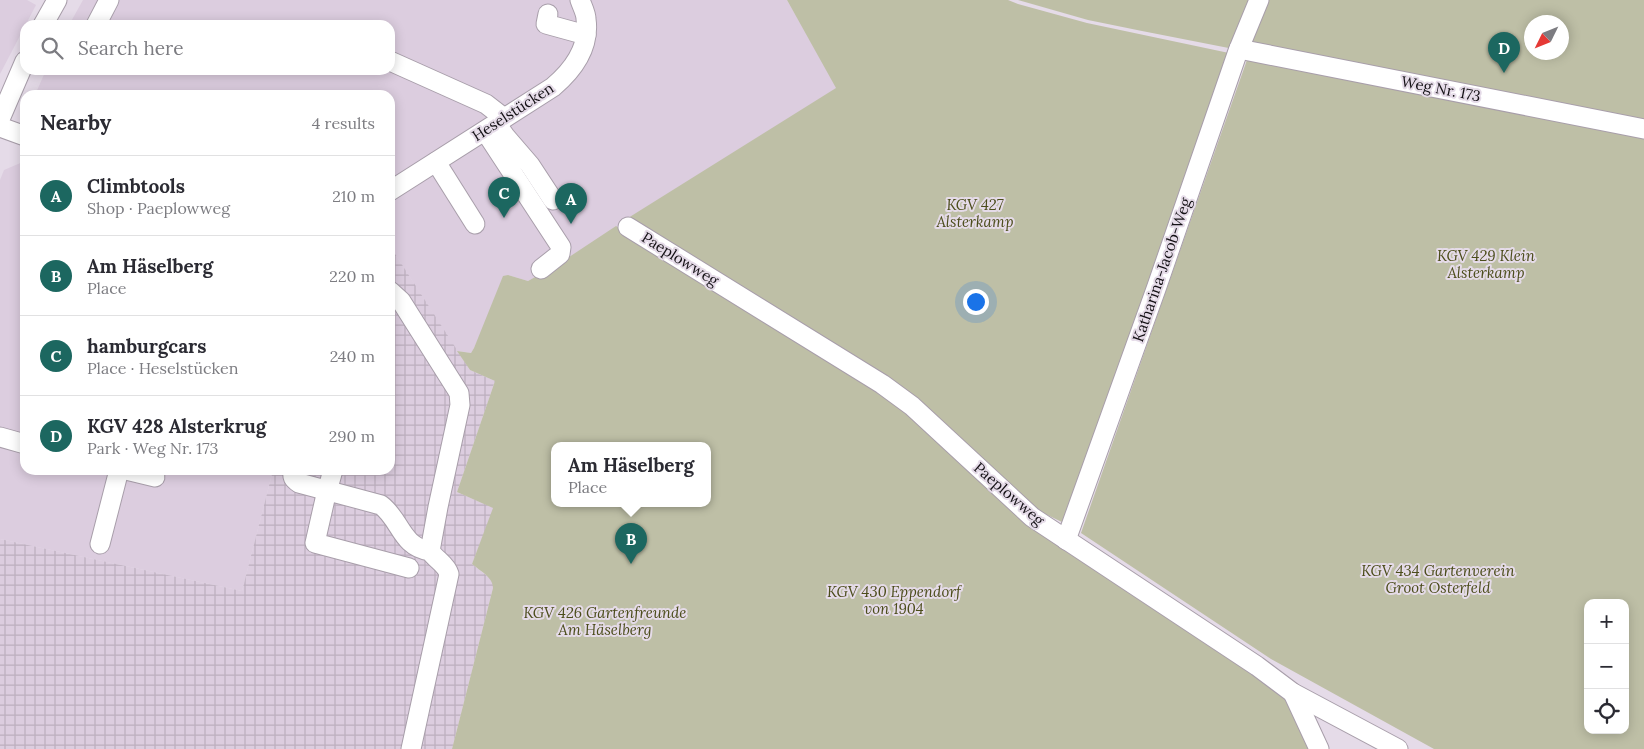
<!DOCTYPE html>
<meta charset="utf-8">
<style>
body{margin:0;font-family:Lora,serif;background:#f7f7f7;color:#2b2b33}
.controls{position:absolute;right:15px;bottom:15px;display:grid;overflow:hidden;border-radius:10px;box-shadow:0 2px 12px #0003}
.controls button{width:45px;height:45px;display:grid;place-items:center;padding:0;border:0;border-bottom:1px solid #e1e1e2;background:#fff;color:#2b2b33;font:25px sans-serif}
.compass{position:absolute;left:1524px;top:15px;width:45px;height:45px;border-radius:50%;background:#fff;box-shadow:0 2px 12px #0003;rotate:227deg}
.you{position:absolute;left:975px;top:301px;width:18px;height:18px;margin:-12px;border:4px solid #fff;border-radius:50%;background:#1a73e8;box-shadow:0 0 0 8px #1a73e833}
.badge{display:grid;place-items:center;width:32px;height:32px;border-radius:50%;background:#1c6760;color:#fff;font-size:16px;font-weight:700}
.pin{position:absolute;translate:-50% -41px;filter:drop-shadow(0 1px 2px #0008)}
.pin::after{content:'';position:absolute;top:26px;width:18px;height:15px;background:inherit;clip-path:polygon(0 0,100% 0,50% 100%)}
.popup{position:absolute;left:551px;top:442px;width:160px;height:65px;box-sizing:border-box;display:grid;place-content:center;border-radius:10px;background:#fff;filter:drop-shadow(0 1px 4px #0005);font-size:16px;white-space:nowrap;color:#7c7c81}
.popup b{font-size:19px;color:#2b2b33}
.popup::after{content:'';position:absolute;left:50%;top:100%;margin-left:-10px;border:10px solid transparent;border-top-color:#fff}
.list{margin:0;padding:0;list-style:none}
h2{display:flex;justify-content:space-between;align-items:center;height:65px;margin:0;padding:0 20px;font-size:21px}
h2 small{font-size:16px;font-weight:400;color:#7c7c81}
.list li{display:grid;grid-template-columns:32px 1fr auto;gap:15px;align-items:center;box-sizing:border-box;height:80px;padding:0 20px;border-top:1px solid #e1e1e2}
.list b{display:block;font-size:19px;white-space:nowrap}
.list p{margin:0;font-size:16px;white-space:nowrap;color:#7c7c81}
.list em{font-size:16px;font-style:normal;color:#7c7c81}
.icon{flex:none;width:28px;height:28px;fill:none;stroke:currentColor;stroke-width:2;stroke-linecap:round;stroke-linejoin:round}
.map{position:relative;flex:none;width:1644px;height:749px;overflow:hidden}
.search{position:absolute;background:#fff;box-shadow:0 2px 12px #0003;left:20px;top:20px;width:375px;height:55px;display:flex;align-items:center;gap:12px;box-sizing:border-box;padding:0 18px;border-radius:15px;color:#7c7c81;font-size:19px}
.panel{position:absolute;background:#fff;box-shadow:0 2px 12px #0003;left:20px;top:90px;width:375px;height:385px;border-radius:15px}
.map>svg:first-child{display:block}
.built{fill:#dccddf}
.industrial{fill:url(#industrial-grid)}
.green{fill:#bebfa6;fill-rule:evenodd}
.lines{fill:none;stroke-linecap:round;stroke-linejoin:round}
.minor-casing{stroke:#a89eaa;stroke-width:21}
.minor{stroke:#fff;stroke-width:19}
.labels{text-anchor:middle;stroke-width:4;stroke-linejoin:round;paint-order:stroke}
.street-label{font-size:15px;fill:#131014;stroke:#e5dbe8}
.park-label{font-size:15px;font-style:italic;fill:#4b4c1a;stroke:#e5dbe8}
</style>
<div class="map">
<svg width="1644" height="749" viewBox="0 0 1644 749">
<defs>
<pattern id="industrial-grid" width="8" height="8" patternUnits="userSpaceOnUse" patternTransform="scale(1.25)"><rect width="8" height="8" fill="#dccddf"/><path d="M0 4h8M4 0v8" fill="none" stroke="#bcafbe"/></pattern>
</defs>
<rect width="100%" height="100%" fill="#e5dbe8"/>
<!-- built -->
<g class="built">
<path d="M 0,0 L 27,0 L 36,5 L 0,74 Z"/>
<path d="M 83,0 L 787,0 L 837,88 L 560,263 L 528,281 L 508,275 L 474,348 L 471,353 L 457,351 L 390,246 L 390,95 L 35,95 L 46,70 L 390,70 L 390,25 L 69,25 Z"/>
<path d="M 25,161 L 25,470 L 273,470 L 242,591 L 0,539 L 0,180 L 4,170 Z"/>
</g>
<!-- industrial -->
<path class="industrial" d="M 390,246 L 470,370 L 495,381 L 457,492 L 494,508 L 472,564 L 491,579 L 493,583 L 493,588 L 452,749 L 0,749 L 0,539 L 242,591 L 273,470 L 390,470 Z"/>
<!-- green -->
<g class="green">
<path d="M 787,0 L 1008,0 L 1018,4 L 1087,23 L 1229,53 L 1064,523 L 1037,510 L 915,402 L 628,218 L 836,88 Z"/>
<path d="M 1018,0 L 1644,0 L 1644,129 L 1142,31 L 1088,20 ZM 1532,22 L 1562,22 L 1562,52 L 1532,52 Z"/>
<path d="M 1248,57 L 1644,135 L 1644,749 L 1434,749 L 1271,659 L 1081,533 ZM 1588,603 L 1625,603 L 1625,730 L 1588,730 Z"/>
<path d="M 616,226 L 909,412 L 1027,522 L 1067,552 L 1286,697 L 1311,749 L 452,749 L 493,588 C 493,577 480,571 472,564 L 493,508 L 457,492 L 495,381 L 470,370 L 457,351 L 471,353 L 474,348 L 503,276 L 508,275 L 528,281 L 560,263 ZM 555,445 L 707,445 L 707,503 L 555,503 Z"/>
</g>
<g class="lines">
<defs>
<g id="minor">
<path d="M 548,14 L 546,24 L 586,35"/>
<path d="M 43,25 L 57,0"/>
<path d="M 96,25 L 109,0"/>
<path d="M 1239,49 L 1644,129"/>
<path d="M 390,61 L 486,104 L 504,118"/>
<path d="M 0,119 L 25,61"/>
<path d="M 496,123 L 505,136 L 530,165 L 553,200"/>
<path d="M 0,127 L 25,136"/>
<path d="M 485,131 L 561,247 L 560,254 L 541,269"/>
<path d="M 436,162 L 475,224"/>
<path d="M 390,191 L 553,87 C 573,70 590,47 586,19 C 586,13 582,6 580,0"/>
<path d="M 628,227 L 882,384 L 912,406 L 1032,517 L 1257,666 L 1293,693 L 1398,749"/>
<path d="M 390,291 L 401,301 L 459,393 L 460,405 L 438,507 L 430,551"/>
<path d="M 0,437 L 25,444"/>
<path d="M 126,470 L 155,477"/>
<path d="M 293,470 C 292,477 293,479 299,483 L 381,505 C 401,520 401,547 430,551 C 436,560 446,564 449,574 L 411,749"/>
<path d="M 333,470 L 325,499 L 315,543 L 409,568"/>
<path d="M 1066,540 L 1156,289 L 1238,51 L 1259,0"/>
<path d="M 100,544 L 119,470"/>
<path d="M 1293,693 L 1319,749"/>
</g>
</defs>
<!-- minor casing -->
<use href="#minor" class="minor-casing"/>
<!-- minor -->
<use href="#minor" class="minor"/>
</g>
<g class="labels">
<!-- street labels -->
<g class="street-label">
<text transform="translate(1441 89) rotate(11)" y="5">Weg Nr. 173</text>
<text transform="translate(513 112) rotate(-33)" y="5">Heselstücken</text>
<text transform="translate(680 259) rotate(32)" y="5">Paeplowweg</text>
<text transform="translate(1162 270) rotate(-71)" y="5">Katharina-Jacob-Weg</text>
<text transform="translate(1009 494) rotate(41)" y="5">Paeplowweg</text>
</g>
<!-- park labels -->
<g class="park-label">
<text x="975" y="210">KGV 427<tspan x="975" dy="17">Alsterkamp</tspan></text>
<text x="1486" y="261">KGV 429 Klein<tspan x="1486" dy="17">Alsterkamp</tspan></text>
<text x="1438" y="576">KGV 434 Gartenverein<tspan x="1438" dy="17">Groot Osterfeld</tspan></text>
<text x="894" y="597">KGV 430 Eppendorf<tspan x="894" dy="17">von 1904</tspan></text>
<text x="605" y="618">KGV 426 Gartenfreunde<tspan x="605" dy="17">Am Häselberg</tspan></text>
</g>
</g>
</svg>
<div class="controls">
<button>+</button>
<button>−</button>
<button><svg class="icon" aria-label="locate" viewBox="0 0 24 24"><circle cx="12" cy="12" r="6"/><path d="M12 2v4M12 18v4M2 12h4M18 12h4"/></svg></button>
</div>
<svg class="compass" viewBox="-18 -18 36 36"><path d="M0-13l5 13h-10z" fill="#e53935"/><path d="M0 13l5-13h-10z" fill="#7c7c81"/></svg>
<div class="you"></div>
<div class="pin badge" style="left:571px;top:224px">A</div>
<div class="pin badge" style="left:631px;top:564px">B</div>
<div class="popup"><b>Am Häselberg</b>Place</div>
<div class="pin badge" style="left:504px;top:218px">C</div>
<div class="pin badge" style="left:1504px;top:73px">D</div>
<div class="search"><svg class="icon" aria-label="search" viewBox="0 0 24 24"><circle cx="10" cy="10" r="6"/><path d="M15 15l6 6"/></svg>Search here</div>
<section class="panel">
<h2>Nearby<small>4 results</small></h2>
<ul class="list">
<li><span class="badge">A</span><div><b>Climbtools</b><p>Shop · Paeplowweg</p></div><em>210 m</em></li>
<li><span class="badge">B</span><div><b>Am Häselberg</b><p>Place</p></div><em>220 m</em></li>
<li><span class="badge">C</span><div><b>hamburgcars</b><p>Place · Heselstücken</p></div><em>240 m</em></li>
<li><span class="badge">D</span><div><b>KGV 428 Alsterkrug</b><p>Park · Weg Nr. 173</p></div><em>290 m</em></li>
</ul>
</section>
</div>
